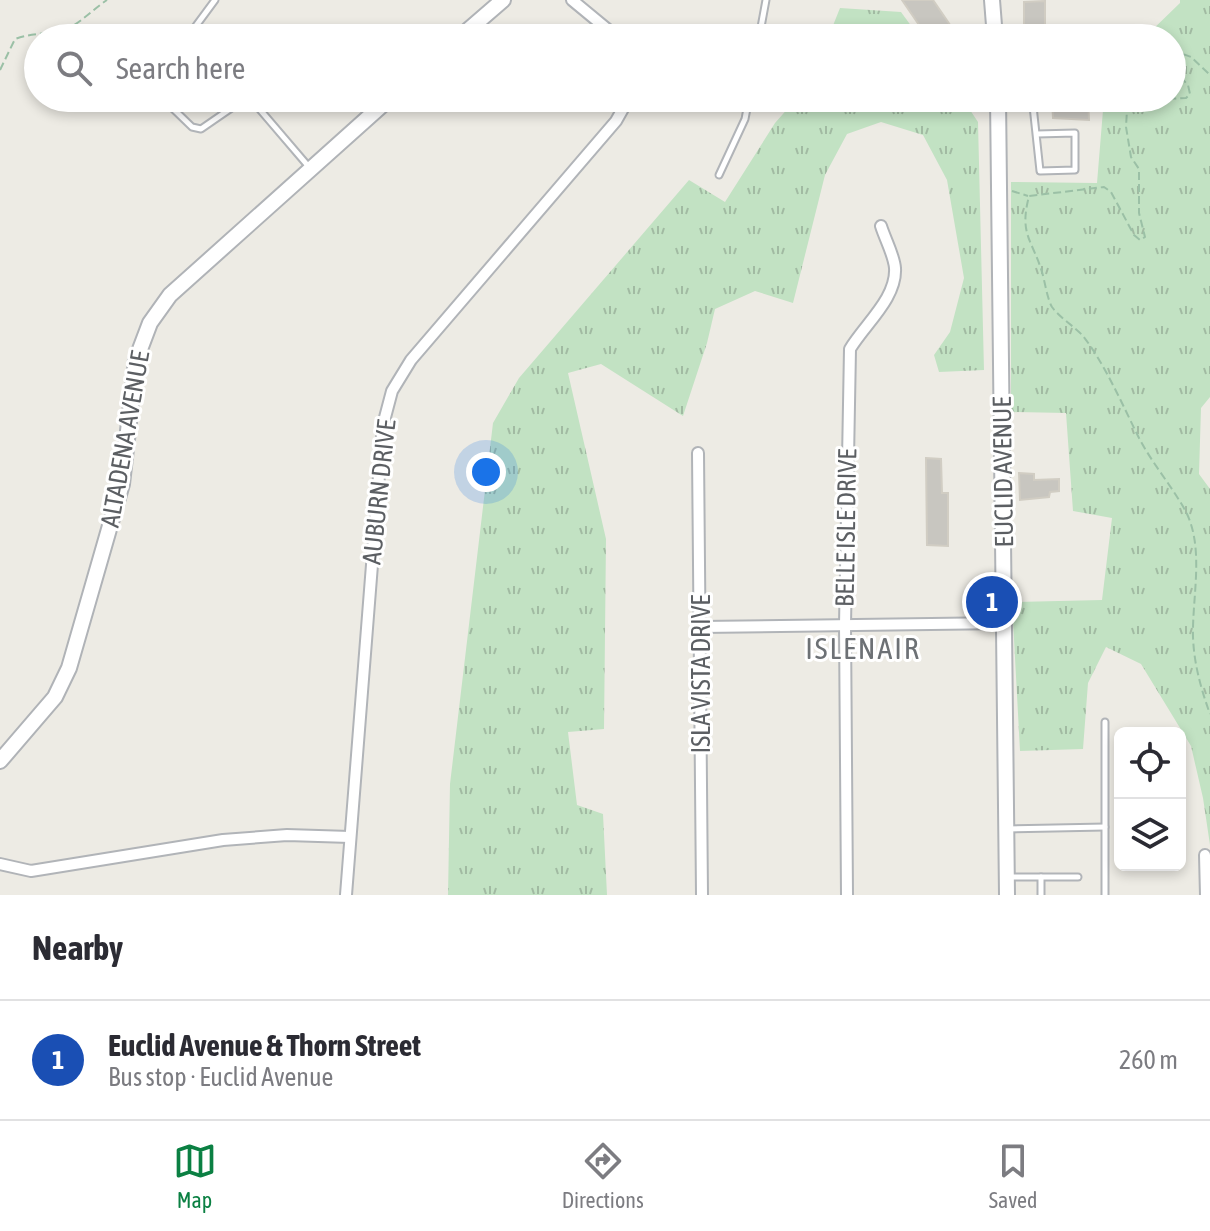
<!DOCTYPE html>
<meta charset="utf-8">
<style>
body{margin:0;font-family:"Asap Condensed",sans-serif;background:#f7f7f7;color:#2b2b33}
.controls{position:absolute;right:24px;bottom:24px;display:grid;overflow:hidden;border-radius:12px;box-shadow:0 4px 12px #0003}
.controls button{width:72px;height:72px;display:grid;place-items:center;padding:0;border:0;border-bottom:2px solid #e1e1e2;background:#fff;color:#2b2b33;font:40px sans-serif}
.you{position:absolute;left:486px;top:472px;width:28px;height:28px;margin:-20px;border:6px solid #fff;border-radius:50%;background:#1a73e8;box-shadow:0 0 0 12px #1a73e833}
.badge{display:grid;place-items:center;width:52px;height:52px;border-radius:50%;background:#0b8043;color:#fff;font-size:26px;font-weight:700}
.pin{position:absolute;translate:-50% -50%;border:4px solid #fff;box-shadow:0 2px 8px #0006}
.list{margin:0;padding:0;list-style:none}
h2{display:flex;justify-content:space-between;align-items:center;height:104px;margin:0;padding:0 32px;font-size:34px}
h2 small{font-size:26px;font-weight:400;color:#7c7c81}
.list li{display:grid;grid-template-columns:52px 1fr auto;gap:24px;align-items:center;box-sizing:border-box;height:120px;padding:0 32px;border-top:2px solid #e1e1e2}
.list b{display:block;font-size:30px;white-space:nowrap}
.list p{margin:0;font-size:26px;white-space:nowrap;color:#7c7c81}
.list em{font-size:26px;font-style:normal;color:#7c7c81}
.icon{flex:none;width:44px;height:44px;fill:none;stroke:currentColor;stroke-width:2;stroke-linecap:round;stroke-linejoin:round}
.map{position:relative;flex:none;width:1210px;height:895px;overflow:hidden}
.search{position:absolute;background:#fff;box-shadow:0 4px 12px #0003;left:24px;right:24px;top:24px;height:88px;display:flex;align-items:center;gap:20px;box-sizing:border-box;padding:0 28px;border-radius:44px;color:#7c7c81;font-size:30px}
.sheet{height:224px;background:#fff}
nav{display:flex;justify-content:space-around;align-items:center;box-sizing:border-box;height:112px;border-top:2px solid #e1e1e2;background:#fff;font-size:22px;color:#7c7c81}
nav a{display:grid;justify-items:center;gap:4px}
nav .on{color:#0b8043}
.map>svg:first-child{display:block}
.grass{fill:url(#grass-tufts)}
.building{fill:#c8c6c0;stroke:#d1cdc3;stroke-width:2}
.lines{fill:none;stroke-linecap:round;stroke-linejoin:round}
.lane-casing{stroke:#b1b4b8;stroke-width:9}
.street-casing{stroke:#b1b4b8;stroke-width:14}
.secondary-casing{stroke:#b0b3b7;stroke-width:18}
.path{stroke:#9bc0a6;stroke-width:2;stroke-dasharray:8 4;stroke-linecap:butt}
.lane{stroke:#fff;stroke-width:5}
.street{stroke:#fff;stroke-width:10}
.secondary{stroke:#fff;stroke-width:14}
.labels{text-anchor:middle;stroke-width:6;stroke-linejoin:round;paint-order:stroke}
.street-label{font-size:26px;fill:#5c5f63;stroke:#fff}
.quarter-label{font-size:30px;letter-spacing:2px;fill:#6d7175;stroke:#fff}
</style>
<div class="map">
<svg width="1210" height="895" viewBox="0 0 1210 895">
<defs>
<pattern id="grass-tufts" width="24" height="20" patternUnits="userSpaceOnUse" patternTransform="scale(2)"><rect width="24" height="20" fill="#c2e2c3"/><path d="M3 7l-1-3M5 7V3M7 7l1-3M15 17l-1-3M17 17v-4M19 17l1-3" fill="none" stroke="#a1baa2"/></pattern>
</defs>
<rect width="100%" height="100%" fill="#edebe4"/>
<!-- grass -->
<g class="grass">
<path d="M 1180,0 L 1210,0 L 1210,397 L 1201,408 L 1199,474 L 1210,489 L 1210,845 L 1203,798 L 1191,746 L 1141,664 L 1106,647 L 1088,683 L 1083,749 L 1020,751 L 1012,602 L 1102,600 L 1112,518 L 1073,511 L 1066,413 L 1011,412 L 1011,182 L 1097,183 L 1104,98 L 1172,98 L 1172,38 L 1125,38 L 1149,33 L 1180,3 Z"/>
<path d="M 840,8 L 901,12 L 920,38 L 828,38 Z"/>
<path d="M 797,98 L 962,98 L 978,122 L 984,370 L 939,372 L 934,355 L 950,332 L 964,278 L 947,180 L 923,135 L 881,122 L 847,134 L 825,175 L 793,303 L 755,291 L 715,309 L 707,343 L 683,416 L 601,364 L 568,373 L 606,539 L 604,729 L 568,732 L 577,805 L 603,814 L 607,895 L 448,895 L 450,784 L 493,423 L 519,378 L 689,180 L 725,202 L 775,123 Z"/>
</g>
<!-- building -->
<g class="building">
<path d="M 902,0 L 933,0 L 959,38 L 928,38 Z"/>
<path d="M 1045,1 L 1045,32 L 1024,32 L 1024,2 Z"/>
<path d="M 1052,98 L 1088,99 L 1089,120 L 1053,118 Z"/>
<path d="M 926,458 L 941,459 L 942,493 L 948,493 L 948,546 L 927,545 Z"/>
<path d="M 1019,473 L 1034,474 L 1034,480 L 1059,479 L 1059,491 L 1050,492 L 1049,497 L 1020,500 Z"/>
</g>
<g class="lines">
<defs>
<g id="lane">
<path d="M 187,38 L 215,0"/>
<path d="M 759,38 L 766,0"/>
<path d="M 162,98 L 192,127 L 201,129 L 246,98"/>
<path d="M 250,98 L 309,167"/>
<path d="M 1033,106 L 1040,171 L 1075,170 L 1075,133 L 1037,134"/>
<path d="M 1000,107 L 1033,106 L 1033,98"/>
<path d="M 719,175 L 745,119 L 749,98"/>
<path d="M 1105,722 L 1105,895"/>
<path d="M 1007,829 L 1105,827"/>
<path d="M 1008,877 L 1078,877"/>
<path d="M 1041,877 L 1041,895"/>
</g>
<g id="street">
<path d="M 572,0 L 618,38"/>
<path d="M 698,453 L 702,895"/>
<path d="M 701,627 L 1006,623"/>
<path d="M 1205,855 L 1206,895"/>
<path d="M 0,864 L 31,871 L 223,840 L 287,835 L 350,837"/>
<path d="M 346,895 L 383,425 L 392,391 L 411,360 L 616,121 L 629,98"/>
<path d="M 847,895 L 845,625 L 850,349 C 865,324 897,298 895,268 C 894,255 885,239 881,226"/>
</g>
<g id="secondary">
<path d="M 992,0 L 995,38"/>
<path d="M 459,38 L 503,0"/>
<path d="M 998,98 L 1007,895"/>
<path d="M 0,761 L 55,697 L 69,668 L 122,484 L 136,360 L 150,323 L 170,295 L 390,98"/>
</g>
</defs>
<!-- lane casing -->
<use href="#lane" class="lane-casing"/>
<!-- street casing -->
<use href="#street" class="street-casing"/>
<!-- secondary casing -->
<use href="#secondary" class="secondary-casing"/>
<!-- path -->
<g class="path">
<path d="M 1172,50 L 1191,57 L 1210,75"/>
<path d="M 1172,68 L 1188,85 L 1190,94 L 1186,98 L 1138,100 L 1131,101 L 1127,110 L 1126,127 L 1131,157 L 1139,169 L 1139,213 L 1145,237 L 1140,240 L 1134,235 L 1111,192 L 1104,187 L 1029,196 C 1019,235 1032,239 1042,272 C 1045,282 1047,298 1052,307 C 1060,318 1074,326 1083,336 C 1105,364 1123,406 1139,438 C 1152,463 1171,485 1185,510 C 1205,547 1192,597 1193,637 C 1194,664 1201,689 1210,714"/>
<path d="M 0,70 L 15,39 C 33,32 53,35 71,27 C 83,20 95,8 107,0"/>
<path d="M 1012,191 L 1028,196"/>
</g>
<!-- lane -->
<use href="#lane" class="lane"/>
<!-- street -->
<use href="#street" class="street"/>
<!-- secondary -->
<use href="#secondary" class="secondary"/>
</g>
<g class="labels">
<!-- street labels -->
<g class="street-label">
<text transform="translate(125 439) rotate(-80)" y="9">ALTADENA AVENUE</text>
<text transform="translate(1003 472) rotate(-91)" y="9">EUCLID AVENUE</text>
<text transform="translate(379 492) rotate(-84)" y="9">AUBURN DRIVE</text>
<text transform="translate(846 528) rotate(-89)" y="9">BELLE ISLE DRIVE</text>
<text transform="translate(701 674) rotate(-90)" y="9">ISLA VISTA DRIVE</text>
</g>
<!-- quarter labels -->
<g class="quarter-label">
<text x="863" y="659">ISLENAIR</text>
</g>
</g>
</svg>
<div class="controls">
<button><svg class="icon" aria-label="locate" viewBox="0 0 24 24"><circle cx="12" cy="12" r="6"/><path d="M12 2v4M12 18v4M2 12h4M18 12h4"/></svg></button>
<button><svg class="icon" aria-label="layers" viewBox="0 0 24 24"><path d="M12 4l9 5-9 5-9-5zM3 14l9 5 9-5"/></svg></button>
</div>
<div class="you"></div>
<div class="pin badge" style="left:992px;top:602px;background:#1a4fb4">1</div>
<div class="search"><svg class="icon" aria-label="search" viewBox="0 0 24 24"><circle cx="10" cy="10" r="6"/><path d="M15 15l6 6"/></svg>Search here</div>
</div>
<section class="sheet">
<h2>Nearby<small></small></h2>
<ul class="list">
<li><span class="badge" style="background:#1a4fb4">1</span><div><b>Euclid Avenue &amp; Thorn Street</b><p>Bus stop · Euclid Avenue</p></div><em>260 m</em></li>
</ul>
</section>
<nav>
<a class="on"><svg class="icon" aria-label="map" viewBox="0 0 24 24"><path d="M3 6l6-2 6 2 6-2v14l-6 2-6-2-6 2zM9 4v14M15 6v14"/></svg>Map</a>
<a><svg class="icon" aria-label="directions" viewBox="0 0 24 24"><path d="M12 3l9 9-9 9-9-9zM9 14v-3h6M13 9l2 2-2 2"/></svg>Directions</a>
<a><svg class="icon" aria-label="saved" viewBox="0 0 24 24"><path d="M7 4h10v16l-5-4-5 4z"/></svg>Saved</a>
</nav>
